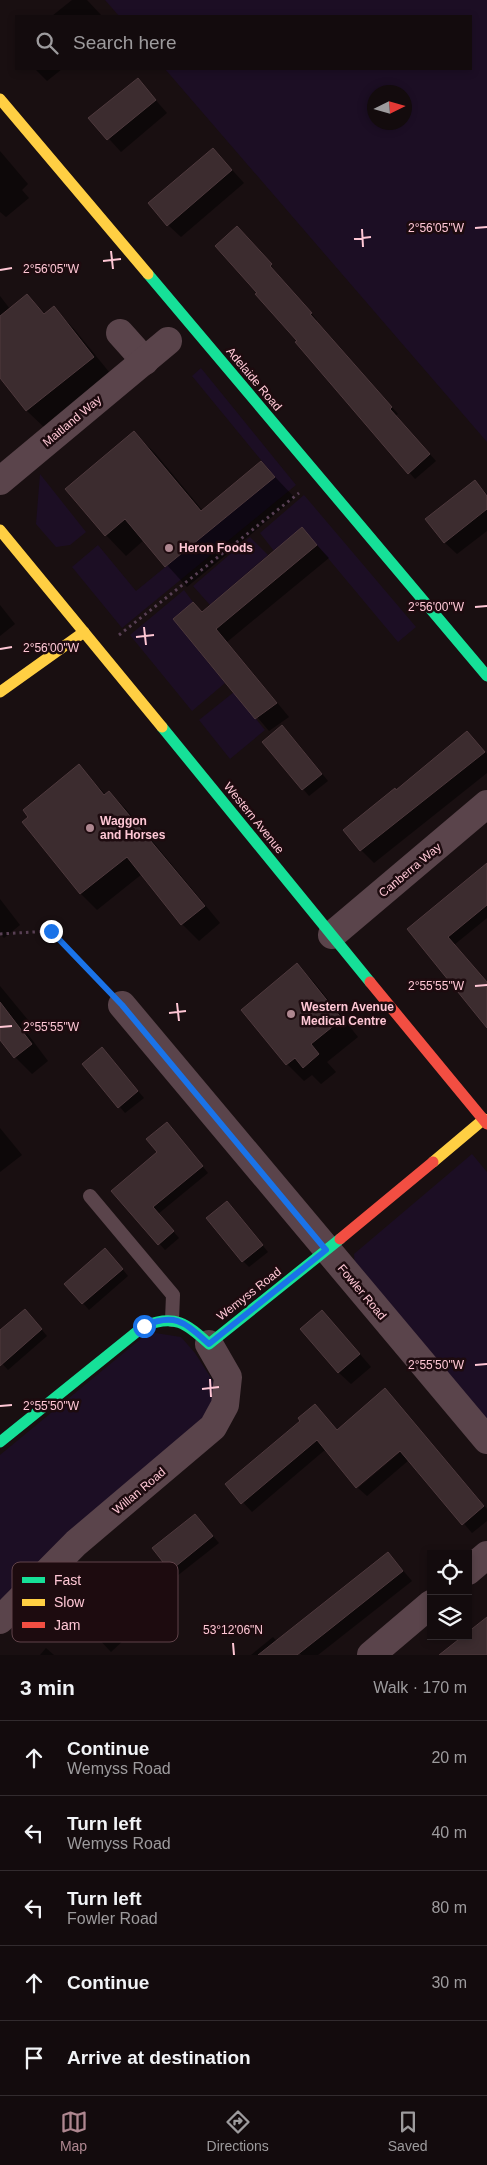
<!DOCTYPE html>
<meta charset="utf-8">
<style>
body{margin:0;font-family:Arial,sans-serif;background:#20191b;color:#f1f3f6}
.controls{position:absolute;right:15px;bottom:15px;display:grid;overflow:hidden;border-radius:0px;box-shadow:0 2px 8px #0003}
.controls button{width:45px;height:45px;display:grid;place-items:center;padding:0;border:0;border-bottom:1px solid #322b2e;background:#130b0d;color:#f1f3f6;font:25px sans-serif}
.compass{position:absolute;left:367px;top:85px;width:45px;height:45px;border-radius:50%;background:#130b0d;box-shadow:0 2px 8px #0003;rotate:85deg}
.stop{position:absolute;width:15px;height:15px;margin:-11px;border:4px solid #1a73e8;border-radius:50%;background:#fff}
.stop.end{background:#1a73e8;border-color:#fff;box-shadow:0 1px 5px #0008}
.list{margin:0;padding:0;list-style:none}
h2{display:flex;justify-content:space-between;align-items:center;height:65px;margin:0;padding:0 20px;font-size:21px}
h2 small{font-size:16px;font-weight:400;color:#9d9b9d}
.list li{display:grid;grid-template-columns:32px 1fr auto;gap:15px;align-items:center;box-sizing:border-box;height:75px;padding:0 20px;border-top:1px solid #322b2e}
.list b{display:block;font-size:19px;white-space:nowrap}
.list p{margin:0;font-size:16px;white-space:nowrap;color:#9d9b9d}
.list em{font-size:16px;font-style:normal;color:#9d9b9d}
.icon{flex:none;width:28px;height:28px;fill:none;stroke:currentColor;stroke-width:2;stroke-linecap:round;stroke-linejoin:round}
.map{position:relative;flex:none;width:487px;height:1655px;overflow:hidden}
.search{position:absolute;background:#130b0d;box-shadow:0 2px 8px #0003;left:15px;right:15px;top:15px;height:55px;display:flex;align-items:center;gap:12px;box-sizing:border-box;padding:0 18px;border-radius:0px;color:#9d9b9d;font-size:19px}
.sheet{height:440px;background:#130b0d}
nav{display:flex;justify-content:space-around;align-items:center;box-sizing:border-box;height:70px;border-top:1px solid #322b2e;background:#130b0d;font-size:14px;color:#9d9b9d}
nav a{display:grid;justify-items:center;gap:2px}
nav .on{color:#ae8790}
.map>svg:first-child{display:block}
.green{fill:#1c0e24;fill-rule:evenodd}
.shadow{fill:#0007}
.building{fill:#3c2c2f;stroke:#4e393d}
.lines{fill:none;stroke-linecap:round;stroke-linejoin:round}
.path{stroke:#584054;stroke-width:3;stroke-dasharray:2.5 4;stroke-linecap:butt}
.lane{stroke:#5a444b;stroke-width:14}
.street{stroke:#5a444b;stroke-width:28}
.fast{stroke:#16e098;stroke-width:11}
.slow{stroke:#ffcf43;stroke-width:11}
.jam{stroke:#f24e42;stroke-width:11}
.route{stroke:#1a73e8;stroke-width:6}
.ticks{fill:none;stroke:#ffc7d5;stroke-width:2}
.poi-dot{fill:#ae8790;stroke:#1d0b0f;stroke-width:2}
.labels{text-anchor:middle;stroke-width:5;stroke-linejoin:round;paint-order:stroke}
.street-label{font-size:12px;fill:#ffc7d5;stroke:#1d0b0f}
.poi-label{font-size:12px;font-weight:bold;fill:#ffc7d5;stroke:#1d0b0f;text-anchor:start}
.key{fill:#1d0b0f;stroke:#61434a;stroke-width:1}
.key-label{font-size:14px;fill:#ffc7d5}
.ticks-label{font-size:12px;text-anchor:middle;fill:#ffc7d5;stroke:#1d0b0f;stroke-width:5;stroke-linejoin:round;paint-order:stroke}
</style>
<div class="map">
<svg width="487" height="1655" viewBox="0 0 487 1655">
<rect width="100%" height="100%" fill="#190f11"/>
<!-- green -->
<g class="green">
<path d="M 105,0 L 487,0 L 487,442 L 165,69 L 471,69 L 471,16 L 119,16 ZM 374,92 L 404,92 L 404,122 L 374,122 Z"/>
<path d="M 201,368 L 296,485 L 122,628 L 72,567 L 98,545 L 136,591 L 275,477 L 192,376 Z"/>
<path d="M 40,474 L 86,532 L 70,545 L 56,547 L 36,524 Z"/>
<path d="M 304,495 L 416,627 L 398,642 L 302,527 L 274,551 L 260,533 Z"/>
<path d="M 250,537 L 268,555 L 210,605 L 193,586 Z"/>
<path d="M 184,590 L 193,602 L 173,619 L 225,683 L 192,711 L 130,635 Z"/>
<path d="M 234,692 L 265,730 L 230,759 L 199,720 Z"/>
<path d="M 472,1154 L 487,1172 L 487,1428 L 355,1270 L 354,1254 Z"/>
<path d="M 149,1332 L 181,1337 L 195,1353 L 218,1389 L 206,1415 L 0,1606 L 0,1455 Z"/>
</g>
<!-- shadow -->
<g class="shadow">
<path d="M 72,0 L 87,0 L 102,16 L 52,16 Z"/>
<path d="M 35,69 L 62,69 L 47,81 Z"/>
<path d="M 137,79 L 167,113 L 121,152 L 90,118 Z"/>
<path d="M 213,149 L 244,183 L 181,237 L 168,225 Z"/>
<path d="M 0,151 L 28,184 L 22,190 L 29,198 L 6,217 L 0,212 Z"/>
<path d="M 243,234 L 317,320 L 315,321 L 398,414 L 395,416 L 436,461 L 415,479 L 297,342 L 299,341 Z"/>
<path d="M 0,296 L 10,309 L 27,296 L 46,314 L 54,308 L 74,329 L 114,378 L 48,431 L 27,411 L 0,376 Z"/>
<path d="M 134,433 L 155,453 L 203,511 L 261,462 L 295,498 L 187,587 L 144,540 L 126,556 L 106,535 Z"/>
<path d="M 475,482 L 487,494 L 487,531 L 457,554 L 444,542 Z"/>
<path d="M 302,529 L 329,558 L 227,642 L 289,717 L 269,731 L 174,619 L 203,613 Z"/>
<path d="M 0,605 L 15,624 L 0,636 Z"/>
<path d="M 289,733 L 328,781 L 309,796 L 264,742 Z"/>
<path d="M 467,733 L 487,754 L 487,773 L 374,863 L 361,850 L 396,792 Z"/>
<path d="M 79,766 L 106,795 L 109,792 L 126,809 L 220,923 L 199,941 L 182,924 L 142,874 L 97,910 L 81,894 L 24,822 Z"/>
<path d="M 487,865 L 487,918 L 454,945 L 487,983 L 487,1023 L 409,929 Z"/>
<path d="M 0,899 L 20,925 L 4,938 L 0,934 Z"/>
<path d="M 297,965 L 314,982 L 358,1037 L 327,1062 L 336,1072 L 321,1084 L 312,1075 L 304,1081 L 287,1064 Z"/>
<path d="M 0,986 L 28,1020 L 21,1025 L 48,1061 L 32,1074 L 15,1057 L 0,1038 Z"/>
<path d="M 102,1049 L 144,1098 L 125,1113 L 84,1064 Z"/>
<path d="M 0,1128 L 22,1155 L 0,1172 Z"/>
<path d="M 173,1130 L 208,1173 L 158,1214 L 179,1238 L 165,1250 L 113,1191 L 159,1152 Z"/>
<path d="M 233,1209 L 268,1252 L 249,1267 L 243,1261 Z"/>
<path d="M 112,1256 L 128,1276 L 89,1310 L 83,1303 Z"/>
<path d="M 31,1317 L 47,1336 L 8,1370 L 0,1361 L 0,1332 Z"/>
<path d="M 334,1324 L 371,1367 L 351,1384 L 338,1372 Z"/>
<path d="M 385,1390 L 487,1509 L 487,1521 L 472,1533 L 409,1460 L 367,1496 L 358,1488 L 405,1448 L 326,1449 L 252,1512 L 227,1485 L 302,1421 L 338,1431 Z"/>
<path d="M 195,1515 L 219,1543 L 177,1576 L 171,1570 Z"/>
<path d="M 388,1553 L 412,1581 L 318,1655 L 301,1655 L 285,1635 Z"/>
<path d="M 134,1591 L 153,1613 L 111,1652 L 79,1618 Z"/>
<path d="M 273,1637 L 289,1655 L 251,1655 Z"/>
<path d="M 46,1648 L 54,1655 L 40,1655 Z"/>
</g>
<!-- building -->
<g class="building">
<path d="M 138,78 L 156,100 L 107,140 L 88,118 Z"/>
<path d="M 213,148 L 232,170 L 167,226 L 148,203 Z"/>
<path d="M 237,226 L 272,264 L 270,266 L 312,313 L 310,314 L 392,407 L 390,409 L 430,454 L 408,474 L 295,342 L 297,341 L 255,294 L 257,293 L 215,246 Z"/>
<path d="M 27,294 L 44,314 L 54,306 L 94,357 L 26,411 L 0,378 L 0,316 Z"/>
<path d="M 134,431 L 201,511 L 261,461 L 275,477 L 165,567 L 125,519 L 105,536 L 65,489 Z"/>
<path d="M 475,480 L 487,496 L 487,509 L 444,543 L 425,519 Z"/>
<path d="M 302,527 L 317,545 L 216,629 L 277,703 L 255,719 L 173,619 L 193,602 L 202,612 Z"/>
<path d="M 282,725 L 322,774 L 302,790 L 262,742 Z"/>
<path d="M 467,731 L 485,752 L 360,851 L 343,830 L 395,788 L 396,790 Z"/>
<path d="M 79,764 L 104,795 L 109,791 L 205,906 L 181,925 L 127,857 L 80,894 L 22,822 L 28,817 L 23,810 Z"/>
<path d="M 487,863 L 487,905 L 448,937 L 487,982 L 487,1028 L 407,929 Z"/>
<path d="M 297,963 L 342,1019 L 311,1044 L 319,1054 L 303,1068 L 295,1058 L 286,1065 L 241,1010 Z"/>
<path d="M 0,1002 L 32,1044 L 14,1058 L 0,1040 Z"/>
<path d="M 102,1047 L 138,1091 L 118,1108 L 82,1064 Z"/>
<path d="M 167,1122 L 203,1166 L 153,1207 L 174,1231 L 158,1245 L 111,1191 L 157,1152 L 146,1139 Z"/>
<path d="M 227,1201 L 263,1245 L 242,1262 L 206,1218 Z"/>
<path d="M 105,1248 L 123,1269 L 82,1304 L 64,1284 Z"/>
<path d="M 25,1309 L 42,1329 L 0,1366 L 0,1330 Z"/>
<path d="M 322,1310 L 360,1354 L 338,1373 L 300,1329 Z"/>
<path d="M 385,1388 L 484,1506 L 462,1525 L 400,1451 L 356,1488 L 317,1440 L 241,1504 L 225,1484 L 300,1421 L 298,1418 L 315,1404 L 337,1430 Z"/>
<path d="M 195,1514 L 213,1536 L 170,1571 L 152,1548 Z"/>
<path d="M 388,1552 L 403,1571 L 325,1633 L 297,1655 L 258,1655 Z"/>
<path d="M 487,1617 L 487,1655 L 439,1655 L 463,1636 L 468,1636 L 468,1632 Z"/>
</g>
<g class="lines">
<!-- path -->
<g class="path">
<path d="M 119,635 L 299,493"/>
<path d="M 0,934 L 51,931 L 105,986"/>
</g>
<!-- lane -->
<path class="lane" d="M 90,1196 L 173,1295 L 172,1320"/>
<!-- street -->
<g class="street">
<path d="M 120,333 L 145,361"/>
<path d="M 0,481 L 168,341"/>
<path d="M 332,935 L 487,804"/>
<path d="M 122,1005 L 487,1440"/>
<path d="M 468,1571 L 487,1555"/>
<path d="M 0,1620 L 76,1543 L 213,1427 L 225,1405 L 228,1377 L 209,1344"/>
<path d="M 371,1655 L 431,1604"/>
</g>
<!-- fast -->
<g class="fast">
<path d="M 148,274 L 487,676"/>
<path d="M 162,727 L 370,982"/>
<path d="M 0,1442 L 144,1326 C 175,1314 186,1323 209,1344 L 340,1239"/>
</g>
<!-- slow -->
<g class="slow">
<path d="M 0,99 L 148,274"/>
<path d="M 0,530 L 162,727"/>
<path d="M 0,692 L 84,632"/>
<path d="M 433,1162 L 484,1119"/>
</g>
<!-- jam -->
<g class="jam">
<path d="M 370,982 L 487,1124"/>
<path d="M 340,1239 L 433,1162"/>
</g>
</g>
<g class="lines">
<!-- route -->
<path class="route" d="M 51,931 L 122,1005 L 326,1250 L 209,1344 C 185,1323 176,1312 144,1326"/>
</g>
<!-- ticks -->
<path class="ticks" d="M 475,228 L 487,227M 362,229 L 363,247M 354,239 L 371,237M 111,251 L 113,269M 103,261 L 121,259M 0,270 L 12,268M 475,607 L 487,606M 144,627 L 146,645M 136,637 L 154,635M 0,649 L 12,647M 475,986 L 487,985M 177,1003 L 179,1021M 169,1013 L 186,1011M 0,1027 L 12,1026M 475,1365 L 487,1364M 210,1379 L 211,1397M 202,1389 L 219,1387M 0,1406 L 12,1405M 233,1643 L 234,1655"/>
<!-- markers -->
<g class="poi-dot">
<circle cx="169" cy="548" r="5"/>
<circle cx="90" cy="828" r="5"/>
<circle cx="291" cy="1014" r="5"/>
</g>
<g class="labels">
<!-- street labels -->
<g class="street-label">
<text transform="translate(254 379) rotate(50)" y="4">Adelaide Road</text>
<text transform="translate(72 421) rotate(-40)" y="4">Maitland Way</text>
<text transform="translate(254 818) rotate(51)" y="4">Western Avenue</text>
<text transform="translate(410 870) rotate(-40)" y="4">Canberra Way</text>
<text transform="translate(362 1292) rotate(50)" y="4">Fowler Road</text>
<text transform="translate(249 1294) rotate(-38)" y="4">Wemyss Road</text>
<text transform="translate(139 1491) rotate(-40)" y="4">Willan Road</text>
</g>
<!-- poi labels -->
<g class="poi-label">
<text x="179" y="552">Heron Foods</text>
<text x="100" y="825">Waggon<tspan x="100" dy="14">and Horses</tspan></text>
<text x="301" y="1011">Western Avenue<tspan x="301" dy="14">Medical Centre</tspan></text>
</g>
</g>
<!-- legend -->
<rect x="12" y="1562" width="166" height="80" rx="8" class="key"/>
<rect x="22" y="1577" width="23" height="6" fill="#16e098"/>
<rect x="22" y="1599" width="23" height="7" fill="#ffcf43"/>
<rect x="22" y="1622" width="23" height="6" fill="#f24e42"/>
<g class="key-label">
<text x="54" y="1585">Fast</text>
<text x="54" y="1607">Slow</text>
<text x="54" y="1630">Jam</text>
</g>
<g class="ticks-label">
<text x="436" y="232">2°56'05"W</text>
<text x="51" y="273">2°56'05"W</text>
<text x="436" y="611">2°56'00"W</text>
<text x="51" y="652">2°56'00"W</text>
<text x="436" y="990">2°55'55"W</text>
<text x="51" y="1031">2°55'55"W</text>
<text x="436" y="1369">2°55'50"W</text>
<text x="51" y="1410">2°55'50"W</text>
<text x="233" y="1634">53°12'06"N</text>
</g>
</svg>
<div class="controls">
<button><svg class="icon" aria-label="locate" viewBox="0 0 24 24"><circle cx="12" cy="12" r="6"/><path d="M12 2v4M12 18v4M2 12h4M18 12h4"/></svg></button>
<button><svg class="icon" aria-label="layers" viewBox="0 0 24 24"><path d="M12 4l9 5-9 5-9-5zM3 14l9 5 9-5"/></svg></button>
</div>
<svg class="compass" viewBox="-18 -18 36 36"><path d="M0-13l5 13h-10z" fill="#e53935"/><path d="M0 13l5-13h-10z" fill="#9d9b9d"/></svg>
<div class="stop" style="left:144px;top:1326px"></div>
<div class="stop end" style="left:51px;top:931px"></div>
<div class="search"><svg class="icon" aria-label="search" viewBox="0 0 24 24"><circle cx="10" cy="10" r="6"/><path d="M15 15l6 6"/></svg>Search here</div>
</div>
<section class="sheet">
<h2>3 min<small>Walk · 170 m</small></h2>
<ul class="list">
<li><svg class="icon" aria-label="ahead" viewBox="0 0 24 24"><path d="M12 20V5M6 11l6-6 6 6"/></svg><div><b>Continue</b><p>Wemyss Road</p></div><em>20 m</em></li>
<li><svg class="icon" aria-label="left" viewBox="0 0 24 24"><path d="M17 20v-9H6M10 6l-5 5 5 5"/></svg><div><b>Turn left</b><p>Wemyss Road</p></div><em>40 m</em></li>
<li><svg class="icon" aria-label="left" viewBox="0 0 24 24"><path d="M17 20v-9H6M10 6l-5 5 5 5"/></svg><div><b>Turn left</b><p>Fowler Road</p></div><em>80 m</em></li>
<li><svg class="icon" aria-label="ahead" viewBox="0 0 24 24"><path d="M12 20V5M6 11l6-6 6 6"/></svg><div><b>Continue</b></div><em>30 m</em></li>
<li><svg class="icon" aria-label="arrive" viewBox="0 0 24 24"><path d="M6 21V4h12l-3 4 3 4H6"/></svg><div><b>Arrive at destination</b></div></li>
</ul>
</section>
<nav>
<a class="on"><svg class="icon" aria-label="map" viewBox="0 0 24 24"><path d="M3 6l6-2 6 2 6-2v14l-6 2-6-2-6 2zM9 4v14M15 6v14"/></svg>Map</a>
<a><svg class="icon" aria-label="directions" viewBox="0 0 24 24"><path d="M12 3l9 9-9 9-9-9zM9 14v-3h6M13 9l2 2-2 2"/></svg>Directions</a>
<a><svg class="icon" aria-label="saved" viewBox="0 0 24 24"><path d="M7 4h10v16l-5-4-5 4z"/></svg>Saved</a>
</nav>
